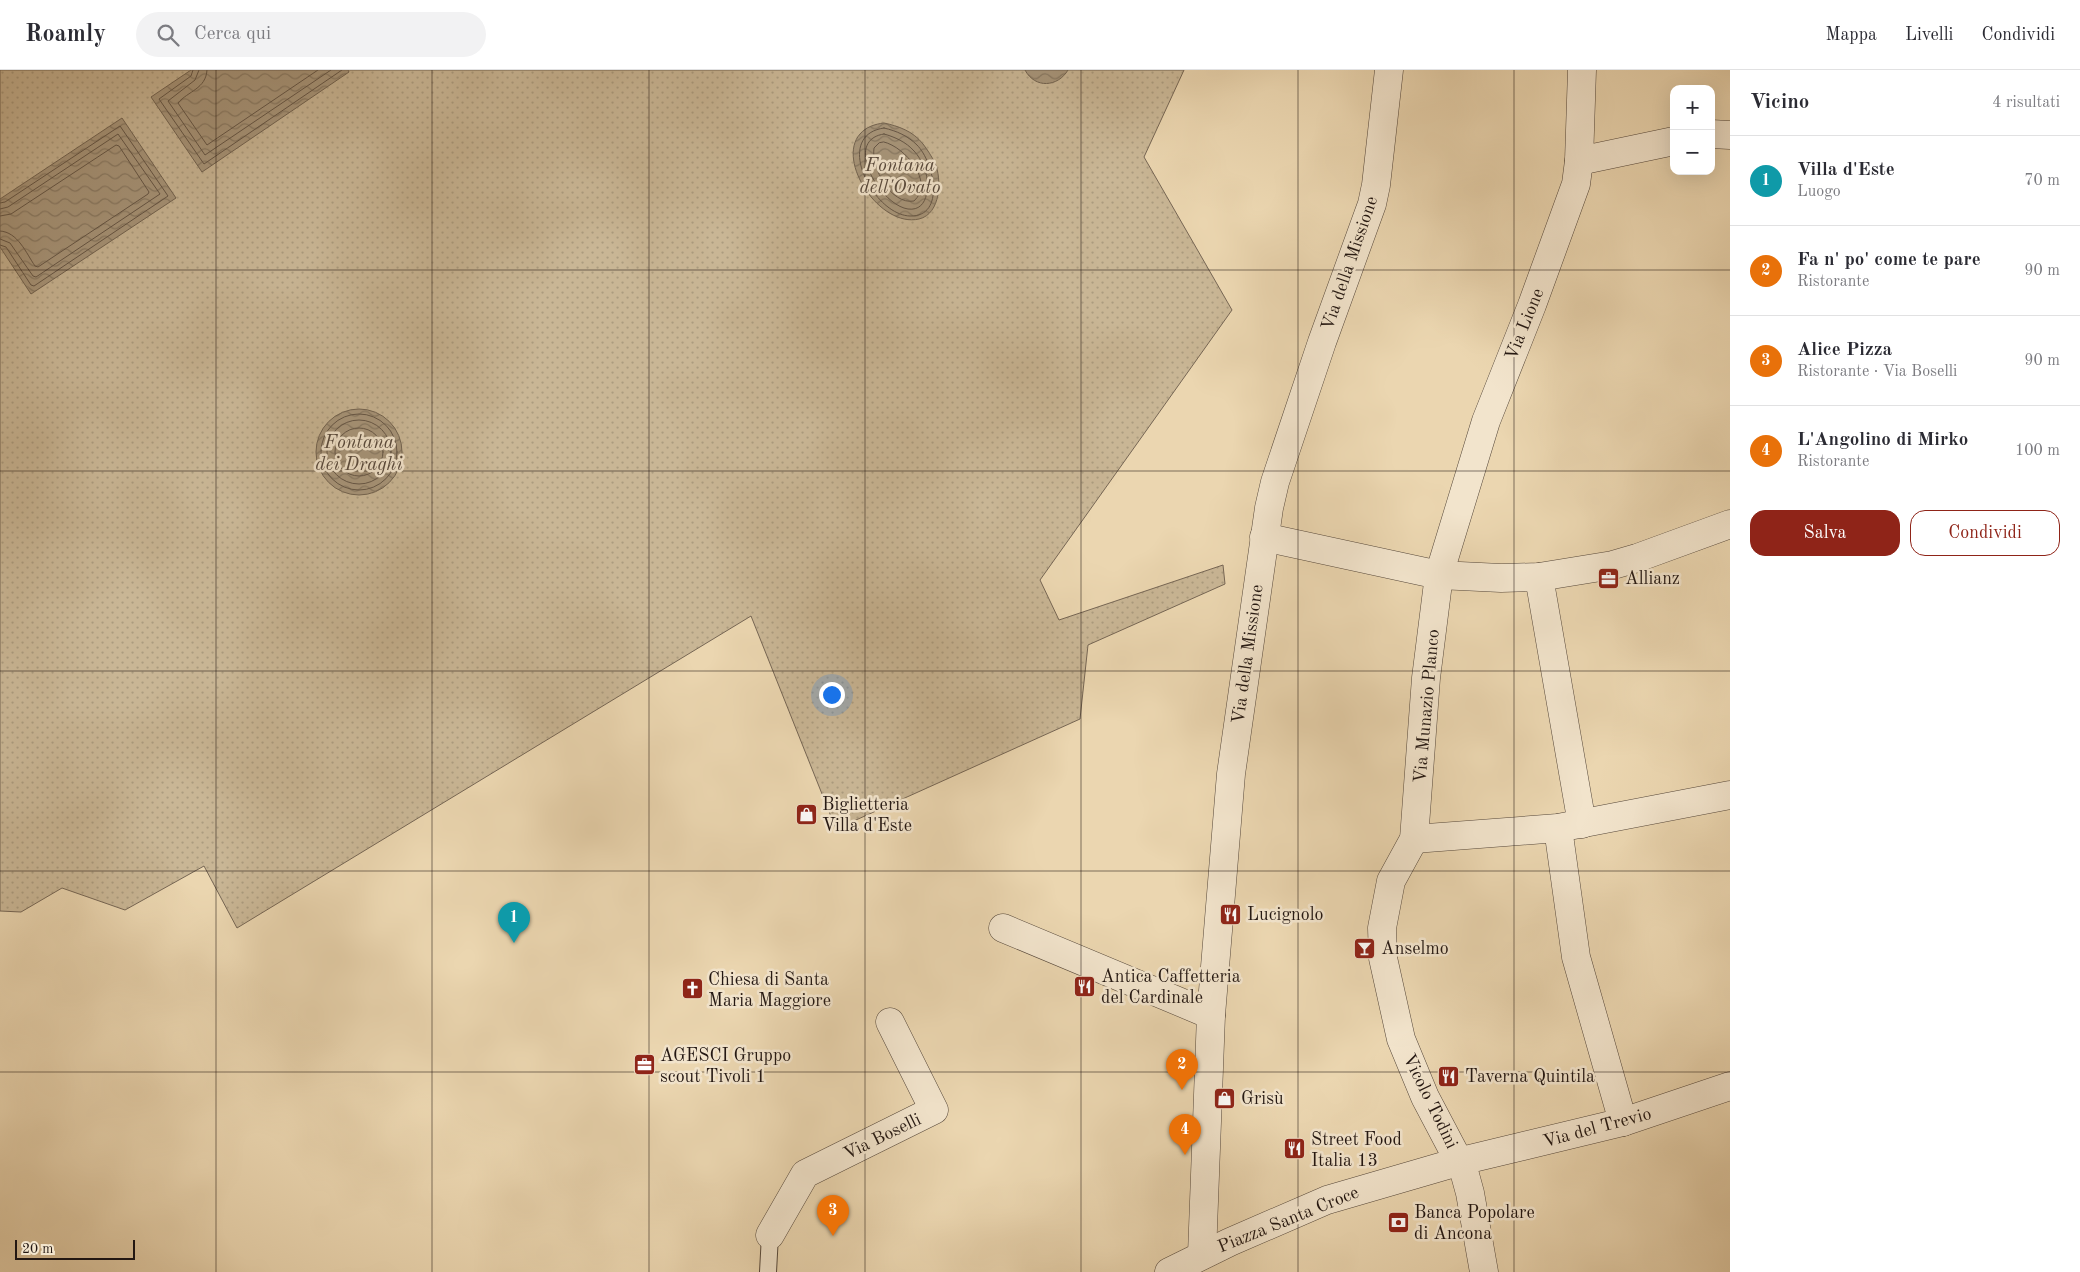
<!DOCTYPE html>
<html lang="it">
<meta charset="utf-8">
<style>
body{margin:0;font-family:"Old Standard TT",serif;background:#f2f2f3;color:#2b2b33}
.controls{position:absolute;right:15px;top:15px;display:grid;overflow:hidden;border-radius:10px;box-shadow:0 5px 20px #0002}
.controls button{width:45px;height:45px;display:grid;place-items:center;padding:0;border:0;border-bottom:1px solid #e1e1e2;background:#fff;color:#2b2b33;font:25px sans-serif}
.scale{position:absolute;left:15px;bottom:12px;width:120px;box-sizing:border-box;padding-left:5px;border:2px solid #231712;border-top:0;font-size:14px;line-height:18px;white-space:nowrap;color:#231712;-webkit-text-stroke:4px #f2e4cc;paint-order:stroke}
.you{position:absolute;left:831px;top:624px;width:18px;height:18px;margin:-12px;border:4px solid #fff;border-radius:50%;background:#1a73e8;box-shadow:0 0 0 8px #1a73e833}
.badge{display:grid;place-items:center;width:32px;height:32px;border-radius:50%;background:#8f2418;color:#fff;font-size:16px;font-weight:700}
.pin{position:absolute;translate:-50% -41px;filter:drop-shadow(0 1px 2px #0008)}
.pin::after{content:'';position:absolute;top:26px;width:18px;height:15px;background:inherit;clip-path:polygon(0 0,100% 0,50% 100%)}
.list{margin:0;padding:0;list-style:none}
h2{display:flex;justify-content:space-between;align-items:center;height:65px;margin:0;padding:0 20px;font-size:21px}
h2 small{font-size:16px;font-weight:400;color:#7c7c81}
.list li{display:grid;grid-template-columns:32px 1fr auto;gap:15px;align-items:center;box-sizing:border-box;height:90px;padding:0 20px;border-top:1px solid #e1e1e2}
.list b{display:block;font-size:19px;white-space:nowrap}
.list p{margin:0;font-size:16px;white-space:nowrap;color:#7c7c81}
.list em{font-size:16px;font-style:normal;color:#7c7c81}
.actions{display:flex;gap:10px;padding:15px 20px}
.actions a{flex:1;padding:11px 0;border:1px solid #8f2418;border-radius:15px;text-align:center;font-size:18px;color:#8f2418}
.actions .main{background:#8f2418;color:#fff}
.icon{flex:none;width:28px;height:28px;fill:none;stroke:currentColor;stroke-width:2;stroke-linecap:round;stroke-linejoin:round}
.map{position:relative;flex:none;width:1730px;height:1202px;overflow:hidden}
header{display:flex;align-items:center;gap:30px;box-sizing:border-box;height:70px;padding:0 25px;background:#fff;border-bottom:1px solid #e1e1e2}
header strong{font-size:24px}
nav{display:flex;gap:28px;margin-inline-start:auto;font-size:18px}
.search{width:350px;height:45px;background:#f2f2f3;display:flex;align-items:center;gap:12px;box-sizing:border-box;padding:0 18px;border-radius:28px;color:#7c7c81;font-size:19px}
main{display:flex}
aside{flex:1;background:#fff}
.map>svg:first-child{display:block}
.garden{fill:url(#garden-dots);stroke:#766654}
.water{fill:url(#water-waves);stroke:#726350}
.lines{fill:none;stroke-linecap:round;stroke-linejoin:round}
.shore{stroke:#655646;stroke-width:1}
.lane-casing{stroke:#55473a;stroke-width:18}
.street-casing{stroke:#55473a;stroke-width:29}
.lane{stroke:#f2e4cc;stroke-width:16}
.street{stroke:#f2e4cc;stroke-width:28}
.grid{fill:none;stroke:#231712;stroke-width:1;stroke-opacity:0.55}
.labels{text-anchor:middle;stroke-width:5;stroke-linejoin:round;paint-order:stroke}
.street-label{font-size:18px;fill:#231712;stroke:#f2e4cc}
.poi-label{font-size:18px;fill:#231712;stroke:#f2e4cc;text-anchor:start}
.water-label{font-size:19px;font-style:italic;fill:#58493c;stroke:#f2e4cc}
</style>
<header>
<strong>Roamly</strong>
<div class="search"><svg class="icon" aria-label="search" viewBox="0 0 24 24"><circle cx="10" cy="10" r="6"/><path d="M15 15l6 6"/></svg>Cerca qui</div>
<nav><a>Mappa</a><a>Livelli</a><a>Condividi</a></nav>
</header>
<main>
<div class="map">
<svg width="1730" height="1202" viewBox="0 0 1730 1202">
<defs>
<pattern id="garden-dots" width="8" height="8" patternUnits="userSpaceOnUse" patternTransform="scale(1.25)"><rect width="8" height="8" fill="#c9b695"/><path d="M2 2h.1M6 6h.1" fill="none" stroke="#ac9c7f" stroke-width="1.8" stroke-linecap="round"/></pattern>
<pattern id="water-waves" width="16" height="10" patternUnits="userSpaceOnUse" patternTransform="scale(1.25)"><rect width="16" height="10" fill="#a7957a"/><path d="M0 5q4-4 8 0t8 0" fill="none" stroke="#887963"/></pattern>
</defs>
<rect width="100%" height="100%" fill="#ebd6b0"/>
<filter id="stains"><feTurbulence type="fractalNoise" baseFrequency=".004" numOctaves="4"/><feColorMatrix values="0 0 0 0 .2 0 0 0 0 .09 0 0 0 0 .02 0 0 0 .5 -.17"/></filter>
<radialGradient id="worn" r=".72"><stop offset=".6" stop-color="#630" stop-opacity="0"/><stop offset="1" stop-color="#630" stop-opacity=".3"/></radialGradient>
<!-- garden -->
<path class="garden" d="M 0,0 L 1184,0 L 1144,87 L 1232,240 L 1040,510 L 1059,550 L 1223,495 L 1225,514 L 1088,575 L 1080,649 L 836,759 L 751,546 L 237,858 L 204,796 L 125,840 L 62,818 L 21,842 L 0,841 Z"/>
<!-- water -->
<g class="water">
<path d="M 191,0 L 348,0 L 349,2 L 202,102 L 151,27 Z"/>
<path d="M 1025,0 L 1068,0 C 1058,17 1035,19 1025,0 Z"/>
<path d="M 122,48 L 176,128 L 31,224 L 0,177 L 0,129 Z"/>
<path d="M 884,53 C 898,56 913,61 923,74 C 927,79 932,87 935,93 C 942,109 941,144 919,149 C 880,158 836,91 860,64 C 866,57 875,54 884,53 Z"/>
<circle cx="359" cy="382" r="43"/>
</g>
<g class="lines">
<!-- shore -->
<g class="shore">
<path d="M 193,0 L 191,6 L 159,29 L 204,94 L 342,0"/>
<path d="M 199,0 L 195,10 L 168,31 L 205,85 L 331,0"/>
<path d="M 207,0 C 206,19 188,21 178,33 L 207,75 L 318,0"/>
<path d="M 884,58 C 897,61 908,66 917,75 C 934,92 946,147 910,146 C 873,145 832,65 884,58 Z"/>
<path d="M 884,64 C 895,67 906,72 914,81 C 918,85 922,92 924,97 C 930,111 930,142 908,139 C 880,135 842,70 884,64 Z"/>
<path d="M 884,72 C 905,77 935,112 914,131 C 891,135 871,98 874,78 L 879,73 Z"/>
<path d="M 0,133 L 5,132 L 120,56 L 168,126 L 34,216 L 31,215 L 6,177 L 0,175"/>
<path d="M 0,139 L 8,137 L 118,64 L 160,124 L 36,207 L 33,206 L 10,173 L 0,169"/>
<path d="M 0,146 L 11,144 L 116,75 L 119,76 L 149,122 L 148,124 L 38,197 L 35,196 C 26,183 18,162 0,161"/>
<circle cx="359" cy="382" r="38"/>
<circle cx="359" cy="382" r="32"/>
<circle cx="359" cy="382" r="24"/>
</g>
<defs>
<path id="lane" d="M 768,1202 L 770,1165"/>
<g id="street">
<path d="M 1711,64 L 1730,65"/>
<path d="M 1579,91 L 1674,71"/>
<path d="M 1264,467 L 1439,505 L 1501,508 L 1539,507 L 1613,495 L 1637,488 L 1730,454"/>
<path d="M 1539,507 L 1582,754"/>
<path d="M 1558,758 L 1576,887 L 1623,1052"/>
<path d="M 1414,769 L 1558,758 L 1730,725"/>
<path d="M 1003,858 L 1211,945"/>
<path d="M 770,1165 L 805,1104 L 934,1040 L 890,952"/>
<path d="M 1202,1185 L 1211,945 L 1231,704 L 1269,438 L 1275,412 L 1322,272 L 1372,134 L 1376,115 L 1389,0"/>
<path d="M 1169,1202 L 1230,1172 L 1327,1130 L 1461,1091 L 1623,1052 L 1730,1016"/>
<path d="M 1484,1202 L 1470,1123 L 1464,1101 L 1425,1027 L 1401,969 L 1383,888 L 1382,858 L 1391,811 L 1414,769 L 1426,608 L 1439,505 L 1486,351 L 1532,235 L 1576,114 L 1579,91 L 1582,0"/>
</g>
</defs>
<!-- lane casing -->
<use href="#lane" class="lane-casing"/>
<!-- street casing -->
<use href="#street" class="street-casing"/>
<!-- lane -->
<use href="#lane" class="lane"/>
<!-- street -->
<use href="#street" class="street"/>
</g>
<!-- grid -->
<path class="grid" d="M 216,0 L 216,1202M 432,0 L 432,1202M 649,0 L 649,1202M 865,0 L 865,1202M 1081,0 L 1081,1202M 1298,0 L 1298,1202M 1514,0 L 1514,1202M 0,200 L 1730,200M 0,401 L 1730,401M 0,601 L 1730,601M 0,801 L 1730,801M 0,1002 L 1730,1002"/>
<!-- icons -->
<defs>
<symbol id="office-square" viewBox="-11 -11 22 22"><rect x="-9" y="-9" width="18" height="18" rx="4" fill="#8f2418" stroke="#f2e4cc"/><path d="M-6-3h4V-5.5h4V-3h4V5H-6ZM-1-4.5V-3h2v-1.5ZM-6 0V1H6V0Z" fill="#fff"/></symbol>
<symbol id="shop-square" viewBox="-11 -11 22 22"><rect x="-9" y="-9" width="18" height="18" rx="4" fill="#8f2418" stroke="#f2e4cc"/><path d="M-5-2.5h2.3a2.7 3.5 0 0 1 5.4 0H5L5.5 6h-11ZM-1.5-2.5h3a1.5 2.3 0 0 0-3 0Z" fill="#fff"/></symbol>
<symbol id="restaurant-square" viewBox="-11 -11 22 22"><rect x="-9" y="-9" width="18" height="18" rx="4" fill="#8f2418" stroke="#f2e4cc"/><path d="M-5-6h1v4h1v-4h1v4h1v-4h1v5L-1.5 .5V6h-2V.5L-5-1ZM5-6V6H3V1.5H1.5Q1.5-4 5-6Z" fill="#fff"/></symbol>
<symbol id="bar-square" viewBox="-11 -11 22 22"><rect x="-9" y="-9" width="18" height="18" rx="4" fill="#8f2418" stroke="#f2e4cc"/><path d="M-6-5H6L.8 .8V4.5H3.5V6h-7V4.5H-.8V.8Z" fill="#fff"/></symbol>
<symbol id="church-square" viewBox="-11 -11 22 22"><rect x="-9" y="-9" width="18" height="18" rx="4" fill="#8f2418" stroke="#f2e4cc"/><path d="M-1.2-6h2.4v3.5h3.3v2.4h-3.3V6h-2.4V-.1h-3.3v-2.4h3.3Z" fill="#fff"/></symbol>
<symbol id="bank-square" viewBox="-11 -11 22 22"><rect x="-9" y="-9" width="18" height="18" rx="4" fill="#8f2418" stroke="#f2e4cc"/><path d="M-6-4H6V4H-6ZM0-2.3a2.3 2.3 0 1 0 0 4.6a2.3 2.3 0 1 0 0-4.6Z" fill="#fff"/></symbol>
</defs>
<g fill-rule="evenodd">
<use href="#office-square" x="1596" y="496" width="25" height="25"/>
<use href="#shop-square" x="794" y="732" width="25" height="25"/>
<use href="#restaurant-square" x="1218" y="832" width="25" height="25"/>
<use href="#bar-square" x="1352" y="866" width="25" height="25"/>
<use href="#restaurant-square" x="1072" y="904" width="25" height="25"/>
<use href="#church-square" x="680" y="906" width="25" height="25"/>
<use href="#office-square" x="632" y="982" width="25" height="25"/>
<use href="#restaurant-square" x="1436" y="994" width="25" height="25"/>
<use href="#shop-square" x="1212" y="1016" width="25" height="25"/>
<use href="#restaurant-square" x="1282" y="1066" width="25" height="25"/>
<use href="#bank-square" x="1386" y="1140" width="25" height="25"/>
</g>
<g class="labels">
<!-- street labels -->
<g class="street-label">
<text transform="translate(1349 193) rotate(-71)" y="6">Via della Missione</text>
<text transform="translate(1524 254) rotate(-68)" y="6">Via Lione</text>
<text transform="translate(1247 584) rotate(-82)" y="6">Via della Missione</text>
<text transform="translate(1426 636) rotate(-85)" y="6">Via Munazio Planco</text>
<text transform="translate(1431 1031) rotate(64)" y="6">Vicolo Todini</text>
<text transform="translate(1597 1057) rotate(-15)" y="6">Via del Trevio</text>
<text transform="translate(882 1066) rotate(-26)" y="6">Via Boselli</text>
<text transform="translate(1288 1149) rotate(-22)" y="6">Piazza Santa Croce</text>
</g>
<!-- poi labels -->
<g class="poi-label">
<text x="1625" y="514">Allianz</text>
<text x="822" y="740">Biglietteria<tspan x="822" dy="21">Villa d'Este</tspan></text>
<text x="1247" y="850">Lucignolo</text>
<text x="1381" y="884">Anselmo</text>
<text x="1101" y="912">Antica Caffetteria<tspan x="1101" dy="21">del Cardinale</tspan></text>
<text x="708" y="915">Chiesa di Santa<tspan x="708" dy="21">Maria Maggiore</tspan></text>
<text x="660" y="991">AGESCI Gruppo<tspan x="660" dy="21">scout Tivoli 1</tspan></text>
<text x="1465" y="1012">Taverna Quintila</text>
<text x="1241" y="1034">Grisù</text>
<text x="1311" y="1075">Street Food<tspan x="1311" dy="21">Italia 13</tspan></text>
<text x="1414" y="1148">Banca Popolare<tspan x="1414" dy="21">di Ancona</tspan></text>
</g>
<!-- water labels -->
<g class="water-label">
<text x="900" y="101">Fontana<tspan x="900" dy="22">dell'Ovato</tspan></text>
<text x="359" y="378">Fontana<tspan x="359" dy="22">dei Draghi</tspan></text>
</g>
</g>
<rect width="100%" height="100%" filter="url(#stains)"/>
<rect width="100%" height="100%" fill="url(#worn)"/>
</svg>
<div class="controls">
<button>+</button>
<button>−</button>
</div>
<div class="scale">20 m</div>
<div class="you"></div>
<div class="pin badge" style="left:514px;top:873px;background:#0f9aa8">1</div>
<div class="pin badge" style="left:1182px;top:1020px;background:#e8710a">2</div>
<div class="pin badge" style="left:833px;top:1166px;background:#e8710a">3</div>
<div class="pin badge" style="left:1185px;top:1085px;background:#e8710a">4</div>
</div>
<aside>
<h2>Vicino<small>4 risultati</small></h2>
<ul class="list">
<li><span class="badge" style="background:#0f9aa8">1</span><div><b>Villa d'Este</b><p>Luogo</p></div><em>70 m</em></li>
<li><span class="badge" style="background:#e8710a">2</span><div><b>Fa n' po' come te pare</b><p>Ristorante</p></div><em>90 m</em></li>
<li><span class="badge" style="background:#e8710a">3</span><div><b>Alice Pizza</b><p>Ristorante · Via Boselli</p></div><em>90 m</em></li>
<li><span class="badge" style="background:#e8710a">4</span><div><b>L'Angolino di Mirko</b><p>Ristorante</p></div><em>100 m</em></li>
</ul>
<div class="actions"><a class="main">Salva</a><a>Condividi</a></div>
</aside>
</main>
